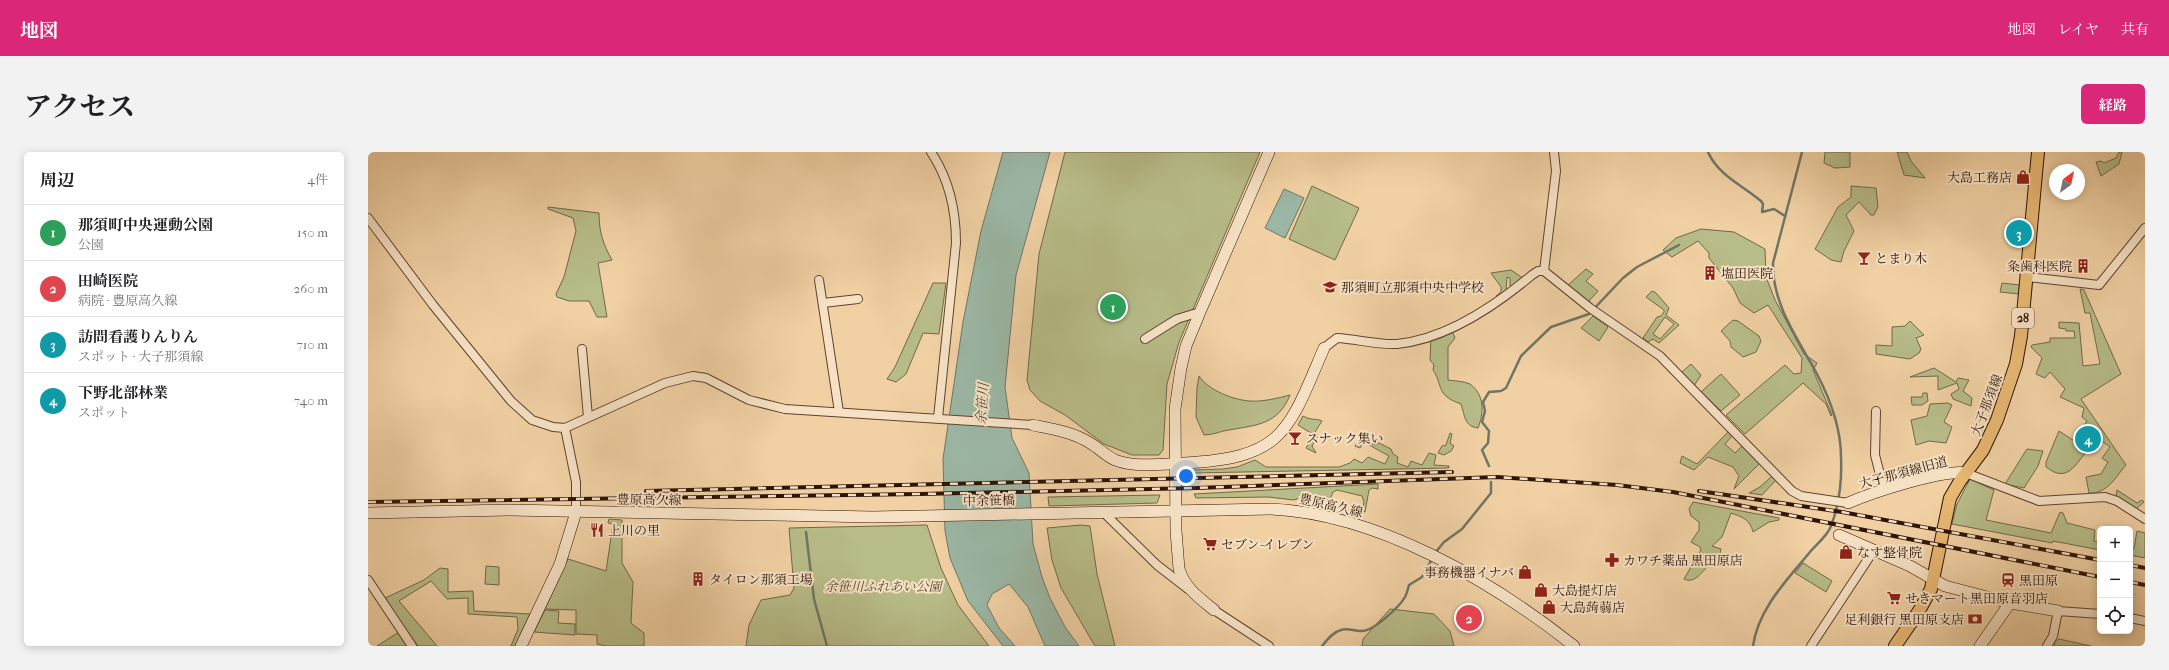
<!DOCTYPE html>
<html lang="ja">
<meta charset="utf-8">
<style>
body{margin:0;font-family:"IM FELL French Canon","Noto Serif JP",serif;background:#f2f2f2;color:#202124}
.controls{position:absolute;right:12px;bottom:12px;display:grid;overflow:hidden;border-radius:6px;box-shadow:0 2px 10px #0003}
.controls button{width:36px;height:36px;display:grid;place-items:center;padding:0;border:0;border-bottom:1px solid #e0e0e0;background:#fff;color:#202124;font:20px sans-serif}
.compass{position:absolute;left:1681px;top:12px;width:36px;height:36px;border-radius:50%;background:#fff;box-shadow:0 2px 10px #0003;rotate:33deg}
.you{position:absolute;left:818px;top:324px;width:14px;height:14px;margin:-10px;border:3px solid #fff;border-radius:50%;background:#1a73e8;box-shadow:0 0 0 6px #1a73e833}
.badge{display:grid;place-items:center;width:26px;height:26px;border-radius:50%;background:#db2777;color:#fff;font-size:13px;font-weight:700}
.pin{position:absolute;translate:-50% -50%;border:2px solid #fff;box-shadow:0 1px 4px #0006}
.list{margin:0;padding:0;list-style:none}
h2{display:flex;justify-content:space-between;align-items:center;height:52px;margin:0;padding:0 16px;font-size:17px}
h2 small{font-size:13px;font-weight:400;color:#757577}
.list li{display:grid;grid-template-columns:26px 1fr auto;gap:12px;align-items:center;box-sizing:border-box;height:56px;padding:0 16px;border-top:1px solid #e0e0e0}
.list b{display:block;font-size:15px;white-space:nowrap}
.list p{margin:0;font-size:13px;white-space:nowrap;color:#757577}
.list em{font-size:13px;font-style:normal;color:#757577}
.icon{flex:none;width:22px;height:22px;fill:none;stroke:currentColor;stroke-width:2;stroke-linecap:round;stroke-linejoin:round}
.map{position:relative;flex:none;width:1777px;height:494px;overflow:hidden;border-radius:6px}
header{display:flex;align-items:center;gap:24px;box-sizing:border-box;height:56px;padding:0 20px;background:#db2777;color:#fff}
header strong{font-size:19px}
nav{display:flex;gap:22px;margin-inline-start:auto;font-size:14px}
.intro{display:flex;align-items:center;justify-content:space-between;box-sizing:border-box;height:96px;padding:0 24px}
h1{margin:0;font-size:28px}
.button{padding:10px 18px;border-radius:6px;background:#db2777;color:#fff;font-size:14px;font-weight:700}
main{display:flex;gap:24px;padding:0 24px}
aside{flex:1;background:#fff;border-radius:6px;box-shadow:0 2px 10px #0003}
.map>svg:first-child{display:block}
.green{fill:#b7bc88;stroke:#726848;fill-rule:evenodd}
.water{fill:#9bb7a5;stroke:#6f7666}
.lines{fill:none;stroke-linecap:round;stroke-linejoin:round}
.stream{stroke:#6f7666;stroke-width:2.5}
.street-casing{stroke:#5f432f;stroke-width:10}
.secondary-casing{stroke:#2e1408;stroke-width:12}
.primary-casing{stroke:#2e1408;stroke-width:14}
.street{stroke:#f6e1c4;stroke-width:8}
.secondary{stroke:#f6e1c4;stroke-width:11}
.primary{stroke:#e8b872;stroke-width:12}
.rail-casing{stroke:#2e1408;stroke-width:4}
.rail{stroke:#f6e1c4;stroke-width:2.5;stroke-dasharray:8;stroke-linecap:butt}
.labels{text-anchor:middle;stroke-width:4;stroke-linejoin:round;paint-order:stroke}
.shield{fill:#f6e1c4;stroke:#6a5240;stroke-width:1}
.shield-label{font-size:12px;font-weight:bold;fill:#2e1408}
.poi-label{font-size:13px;fill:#2e1408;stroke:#f6e1c4;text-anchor:start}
.street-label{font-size:13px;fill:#2e1408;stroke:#f6e1c4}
.park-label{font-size:13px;font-style:italic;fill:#57462e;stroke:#f6e1c4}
.water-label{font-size:14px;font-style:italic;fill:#544d3f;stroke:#f6e1c4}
</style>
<header>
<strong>地図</strong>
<nav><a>地図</a><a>レイヤ</a><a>共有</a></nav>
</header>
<div class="intro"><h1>アクセス</h1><a class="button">経路</a></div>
<main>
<aside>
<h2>周辺<small>4件</small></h2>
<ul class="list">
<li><span class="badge" style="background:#2e9e5b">1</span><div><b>那須町中央運動公園</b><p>公園</p></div><em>150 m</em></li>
<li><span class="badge" style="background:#e0444e">2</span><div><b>田崎医院</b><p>病院 · 豊原高久線</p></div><em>260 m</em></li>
<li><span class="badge" style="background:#0f9aa8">3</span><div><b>訪問看護りんりん</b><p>スポット · 大子那須線</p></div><em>710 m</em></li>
<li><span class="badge" style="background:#0f9aa8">4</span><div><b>下野北部林業</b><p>スポット</p></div><em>740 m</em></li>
</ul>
</aside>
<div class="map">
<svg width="1777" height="494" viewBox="0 0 1777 494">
<rect width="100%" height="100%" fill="#f1d1a4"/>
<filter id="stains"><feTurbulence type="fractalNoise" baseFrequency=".005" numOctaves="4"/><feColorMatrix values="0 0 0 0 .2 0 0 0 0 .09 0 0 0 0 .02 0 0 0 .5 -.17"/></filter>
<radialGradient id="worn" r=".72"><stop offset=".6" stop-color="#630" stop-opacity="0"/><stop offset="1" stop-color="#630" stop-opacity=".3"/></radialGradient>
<!-- green -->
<g class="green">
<path d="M 697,0 L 892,0 L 811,190 L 799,232 L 795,298 L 791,303 L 764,303 L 736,292 L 697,263 L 672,249 L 662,238 L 659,228 L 671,102 Z"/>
<path d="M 1457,0 L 1482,0 L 1482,15 L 1467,16 L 1456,11 Z"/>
<path d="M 1529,0 L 1539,0 L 1543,9 L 1557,26 L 1536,23 Z"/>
<path d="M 1751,0 L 1754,0 L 1751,12 L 1733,24 L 1728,10 L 1733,9 L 1736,11 L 1748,6 Z"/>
<path d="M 944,34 L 991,56 L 967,108 L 921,87 Z"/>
<path d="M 1483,34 L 1508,36 L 1510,55 L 1506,63 L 1503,63 L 1491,50 L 1478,63 L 1486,79 L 1476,99 L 1473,110 L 1463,108 L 1447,97 L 1470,55 L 1483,45 Z"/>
<path d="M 180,55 L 231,61 C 231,80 235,92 244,108 L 230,111 L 239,165 L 229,165 L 221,149 L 201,149 L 189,145 L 188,142 L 196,125 L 208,79 L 205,66 L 180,57 Z"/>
<path d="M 1333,77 L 1366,80 L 1397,97 L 1398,125 L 1407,148 L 1436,202 L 1449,211 L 1445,218 L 1464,263 L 1463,264 L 1458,252 L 1435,231 L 1377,282 L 1358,263 L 1417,213 L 1426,222 L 1433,221 L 1434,206 L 1400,153 L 1386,161 L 1372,151 L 1365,136 L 1341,106 L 1341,101 L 1330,89 L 1304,105 L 1295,98 L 1308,86 Z"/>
<path d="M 1218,117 L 1225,122 L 1218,129 L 1230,139 L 1220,150 L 1200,133 Z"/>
<path d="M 1143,118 L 1155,126 L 1144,135 L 1142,134 L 1142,126 L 1139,125 L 1138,140 L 1130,146 L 1128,144 L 1133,140 L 1133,135 L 1123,121 Z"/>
<path d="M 565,131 L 578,131 L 571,182 L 555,181 L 538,222 L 528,230 L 519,227 L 527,215 Z"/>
<path d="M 1634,131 L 1652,133 L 1651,142 L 1632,140 Z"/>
<path d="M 1712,137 L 1716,138 L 1753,222 L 1713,247 L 1758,313 C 1747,326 1739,342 1721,341 L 1718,325 L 1733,322 L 1740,310 L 1734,306 L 1742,295 L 1715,275 L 1719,269 L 1714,265 L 1716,256 L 1692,245 L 1697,237 L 1682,220 L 1677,226 L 1668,222 L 1674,206 L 1663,195 L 1664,193 L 1682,190 L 1682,186 L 1707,186 L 1706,179 L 1698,179 L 1698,177 L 1691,176 L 1691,170 L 1711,171 L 1715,214 L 1732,212 L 1722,161 L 1717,161 Z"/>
<path d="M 1284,139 L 1288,141 L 1301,156 L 1298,163 L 1311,173 L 1291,191 L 1285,187 L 1280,190 L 1275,186 L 1289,165 L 1293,164 L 1296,160 L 1296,158 L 1278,145 ZM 1297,165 L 1306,172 L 1292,187 L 1285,182 Z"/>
<path d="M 1225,164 L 1240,175 L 1231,189 L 1213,176 Z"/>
<path d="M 1365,168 L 1370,169 L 1391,184 L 1393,189 L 1388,200 L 1375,205 L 1363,195 L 1362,189 L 1353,179 Z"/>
<path d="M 1542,169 L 1556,183 L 1548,186 L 1553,197 L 1551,201 L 1542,207 L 1508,202 L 1508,193 L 1524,194 L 1524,175 L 1537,174 Z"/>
<path d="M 1084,179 L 1087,186 L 1080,195 L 1080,228 C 1086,229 1096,229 1102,232 C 1117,243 1116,261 1110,276 C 1096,274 1097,264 1093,252 C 1088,250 1082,248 1078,244 C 1071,239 1071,225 1065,218 L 1066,213 L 1062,208 L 1063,186 Z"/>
<path d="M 1323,212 L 1333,223 L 1326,234 L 1314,220 Z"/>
<path d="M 1566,216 L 1588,230 L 1590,226 L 1601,228 L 1595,239 L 1604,246 L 1603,254 L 1585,247 L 1583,242 L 1591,237 L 1589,231 L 1570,238 L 1570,224 L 1542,225 Z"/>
<path d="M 1353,222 L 1372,243 L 1353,259 L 1333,240 Z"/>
<path d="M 831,224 C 840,238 865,248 882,249 C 895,250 910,246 922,243 C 910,273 888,273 861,278 C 852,279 846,283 836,283 L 828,265 L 829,236 Z"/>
<path d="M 1555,241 L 1559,241 L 1560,249 L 1554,253 L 1544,253 L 1543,245 L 1554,245 Z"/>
<path d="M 1580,251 L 1584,253 L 1576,270 L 1584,275 L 1578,291 L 1561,289 L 1548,293 L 1543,268 L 1559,264 L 1562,252 Z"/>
<path d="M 935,264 C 944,269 948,266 954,269 L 947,280 L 950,283 L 944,294 L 948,301 L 938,296 L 946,283 L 930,273 Z"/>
<path d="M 1361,279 L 1365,283 L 1357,292 L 1367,301 L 1375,293 L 1392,311 L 1366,337 L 1371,324 L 1365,315 L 1340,305 L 1326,318 L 1312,311 L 1314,304 L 1329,312 Z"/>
<path d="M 1691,279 L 1720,298 C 1707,312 1700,332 1678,315 L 1678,310 Z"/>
<path d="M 1082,281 L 1084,282 L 1082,291 L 1086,294 L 1083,299 L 1076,303 L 1070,301 L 1074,294 L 1078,293 Z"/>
<path d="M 994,282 L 996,287 L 1007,293 L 1011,291 L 1023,297 L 1025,302 L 1030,305 L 1029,311 L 1040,315 L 1043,309 L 1054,313 L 1061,301 L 1068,303 L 1066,313 L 1081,314 L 1081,316 L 824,321 L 824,318 L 855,317 L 869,315 L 887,308 L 898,315 L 971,315 L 982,311 L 986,307 L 994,311 L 1000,305 L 1017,312 L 1021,304 L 996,290 L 992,296 L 987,294 Z"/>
<path d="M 1659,297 L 1675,299 L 1670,314 L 1656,336 L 1637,332 Z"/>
<path d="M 1404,324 L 1408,328 L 1394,343 L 1381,341 L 1392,335 Z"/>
<path d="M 1602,327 L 1626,338 L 1618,368 L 1683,381 L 1692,360 L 1695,361 L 1699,371 L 1727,378 L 1726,389 L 1732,391 L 1732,398 L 1685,389 L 1684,391 L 1584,372 L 1589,352 Z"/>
<path d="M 1010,332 L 1010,337 L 1004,336 L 1001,338 L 997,360 L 994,360 L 996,350 L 994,344 L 969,338 L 965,340 L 961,350 L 934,345 L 926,348 L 900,345 L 828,346 L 826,342 Z"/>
<path d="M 1749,338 L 1769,351 L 1774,348 L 1776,350 L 1768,357 L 1748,344 Z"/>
<path d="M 792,343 L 789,351 L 681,354 L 680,345 Z"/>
<path d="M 1325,350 L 1411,366 L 1411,368 L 1401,370 L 1385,380 C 1382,367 1374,365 1363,361 L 1354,385 L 1344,394 L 1353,397 L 1351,406 C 1337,411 1330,434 1316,427 L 1333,398 L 1332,395 L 1323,390 L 1331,378 L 1331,370 L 1323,364 L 1321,357 Z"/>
<path d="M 241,367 L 254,368 L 254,411 L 265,430 L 263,471 L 276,481 L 276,494 L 238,494 L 229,492 L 229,483 L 208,482 L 208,458 L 177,457 L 200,407 L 238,419 L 245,372 L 240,371 Z"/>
<path d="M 559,373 L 573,416 L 590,453 L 621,494 L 378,494 L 381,473 L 393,448 L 422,443 L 426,436 L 421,376 Z"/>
<path d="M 713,373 L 722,374 L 729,422 L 747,494 L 727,494 L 693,436 L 684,408 L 679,376 Z"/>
<path d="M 1769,379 L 1777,381 L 1777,406 L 1762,403 L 1762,395 L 1766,396 Z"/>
<path d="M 1435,411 L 1464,429 L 1458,440 L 1427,421 Z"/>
<path d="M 118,414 L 131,415 L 131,433 L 117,432 Z"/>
<path d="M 72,416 L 80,417 L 80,440 L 105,439 L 106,459 L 162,462 L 147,494 L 143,494 L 150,477 L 149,465 L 100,462 L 100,446 L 79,447 L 63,429 L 31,449 L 69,494 L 50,494 L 15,447 L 56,428 Z"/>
<path d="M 1022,457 L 1066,462 L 1082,479 L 1086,494 L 994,494 L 995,487 Z"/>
<path d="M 177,458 L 191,459 L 190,471 L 207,472 L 207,483 L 166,480 Z"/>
<path d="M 31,480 L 40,494 L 9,494 Z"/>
<path d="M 1691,487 L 1723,494 L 1686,494 L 1687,490 Z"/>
</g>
<!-- water -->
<g class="water">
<path d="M 635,0 L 682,0 L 648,123 L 637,235 L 644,286 L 661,321 L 665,392 L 674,425 L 682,446 L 697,475 L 711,494 L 677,494 L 660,455 L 641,432 L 624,442 L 619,453 L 631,476 L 647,494 L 635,494 L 600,449 L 582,406 L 577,379 L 575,307 L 595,170 L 613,79 Z"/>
<path d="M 916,37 L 936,46 L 917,86 L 897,76 Z"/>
</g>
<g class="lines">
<!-- stream -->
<g class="stream">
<path d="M 1340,0 C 1350,23 1374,33 1393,49 L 1395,52 L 1394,60 L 1406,57 L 1417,64"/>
<path d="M 1121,314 L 1114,298 L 1120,291 L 1121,279 L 1114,270 L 1117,259 L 1115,250 L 1121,240 L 1133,239 L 1138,236 L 1153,204 L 1183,175 L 1221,162 L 1255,126 L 1269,115 L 1311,93"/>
<path d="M 438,380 L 446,447 L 459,494"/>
<path d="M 1067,401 L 1076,390 L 1094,377 L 1123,341 L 1123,330"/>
<path d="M 954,494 C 959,488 965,480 973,478 C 980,475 987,480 994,479 C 1006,479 1032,454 1037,445 C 1039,441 1040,437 1041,433 L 1054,425 L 1064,407"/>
<path d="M 1385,494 C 1390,457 1419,428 1442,400 C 1449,392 1460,383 1463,374 C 1471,353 1474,328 1473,305 C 1473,276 1462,247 1449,222 C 1430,187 1404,152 1405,111 L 1434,0"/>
</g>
<defs>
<g id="street">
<path d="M 563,0 C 581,27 588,59 588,91 L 570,266"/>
<path d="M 0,66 L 65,153 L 143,249 L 164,268 L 185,275 L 197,276 L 297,231 L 325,224 L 338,226 L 381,248 L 417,257 L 665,273"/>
<path d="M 1176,119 L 1188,19 L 1186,0"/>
<path d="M 1659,125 L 1731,133 L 1777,76"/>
<path d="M 451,128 L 471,260"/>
<path d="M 455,151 L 490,147"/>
<path d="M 777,187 L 809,167 L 832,160"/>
<path d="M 956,196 L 969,186 C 988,187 1010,193 1029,192 C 1079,187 1127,154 1164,123 L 1170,119 L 1176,119 L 1222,156 L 1292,204 L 1424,339 L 1433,344 L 1480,351"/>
<path d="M 214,197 L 220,265"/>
<path d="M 1508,259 L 1507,303 L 1516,338"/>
<path d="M 197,276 L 208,330 L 208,360"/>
<path d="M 1598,321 L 1671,349 L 1737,345 L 1749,349 L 1777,367"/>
<path d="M 736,361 L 789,413 L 820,437"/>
<path d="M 0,428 L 44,494"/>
<path d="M 846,458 L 901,494"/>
<path d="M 1762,466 L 1777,469"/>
<path d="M 1443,494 L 1506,398"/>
<path d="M 1679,494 L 1685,484 L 1690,459 L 1732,462"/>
</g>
<g id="secondary">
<path d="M 665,273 C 684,277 705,280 722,291 C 731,296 738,304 747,308 C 767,316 795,312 816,311 C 916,306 920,280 956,196"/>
<path d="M 1480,351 C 1503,341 1575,317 1598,321"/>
<path d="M 0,361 L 141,358 L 505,365 L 903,357 C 1010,362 1124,429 1206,494"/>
<path d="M 1471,383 L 1542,414 L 1577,434 L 1642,451 L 1690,459"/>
<path d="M 846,458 C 830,445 817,436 811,417 L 808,379 L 807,257 L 813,216 L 818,194 L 832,160 L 901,0"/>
<path d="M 153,494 L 192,412 L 208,360"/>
<path d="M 1612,494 L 1642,451"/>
</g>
<path id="primary" d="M 1527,494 L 1551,459 L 1563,437 L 1582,346 L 1592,329 L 1615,298 L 1629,268 L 1648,212 L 1653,184 L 1670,0"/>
</defs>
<!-- street casing -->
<use href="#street" class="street-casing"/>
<!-- secondary casing -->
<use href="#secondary" class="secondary-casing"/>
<!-- primary casing -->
<use href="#primary" class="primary-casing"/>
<!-- street -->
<use href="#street" class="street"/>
<!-- secondary -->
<use href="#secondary" class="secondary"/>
<!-- primary -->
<use href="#primary" class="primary"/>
<defs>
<g id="rail">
<path d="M 278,339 L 1084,320"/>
<path d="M 1331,339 L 1474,360 L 1732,408"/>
<path d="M 0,350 L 552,342 L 828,336 L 1129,325 L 1249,333 L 1305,340 L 1732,425"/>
<path d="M 1762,413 L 1777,416"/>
<path d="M 1762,430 L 1777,433"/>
</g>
</defs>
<!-- rail casing -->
<use href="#rail" class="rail-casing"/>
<!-- rail -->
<use href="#rail" class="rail"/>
</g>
<!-- icons -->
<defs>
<symbol id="shop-bare" viewBox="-9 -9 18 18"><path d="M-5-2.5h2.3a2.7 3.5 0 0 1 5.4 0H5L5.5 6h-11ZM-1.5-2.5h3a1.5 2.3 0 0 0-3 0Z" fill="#8f2418" stroke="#f6e1c4" stroke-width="2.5" paint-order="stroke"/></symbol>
<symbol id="bar-bare" viewBox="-9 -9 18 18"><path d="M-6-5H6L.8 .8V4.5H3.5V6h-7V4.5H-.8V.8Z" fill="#8f2418" stroke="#f6e1c4" stroke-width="2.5" paint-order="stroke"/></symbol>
<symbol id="building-bare" viewBox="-9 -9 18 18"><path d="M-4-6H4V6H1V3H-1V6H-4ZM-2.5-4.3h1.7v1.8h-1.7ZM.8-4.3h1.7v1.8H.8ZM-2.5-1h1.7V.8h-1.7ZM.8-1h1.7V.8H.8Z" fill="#8f2418" stroke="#f6e1c4" stroke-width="2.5" paint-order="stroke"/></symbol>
<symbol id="school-bare" viewBox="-9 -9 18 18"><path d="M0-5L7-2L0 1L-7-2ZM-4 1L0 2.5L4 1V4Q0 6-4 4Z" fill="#8f2418" stroke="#f6e1c4" stroke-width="2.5" paint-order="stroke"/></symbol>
<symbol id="restaurant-bare" viewBox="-9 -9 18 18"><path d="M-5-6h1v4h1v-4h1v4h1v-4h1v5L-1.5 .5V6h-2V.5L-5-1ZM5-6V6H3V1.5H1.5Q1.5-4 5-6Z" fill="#8f2418" stroke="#f6e1c4" stroke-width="2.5" paint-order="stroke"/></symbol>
<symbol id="supermarket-bare" viewBox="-9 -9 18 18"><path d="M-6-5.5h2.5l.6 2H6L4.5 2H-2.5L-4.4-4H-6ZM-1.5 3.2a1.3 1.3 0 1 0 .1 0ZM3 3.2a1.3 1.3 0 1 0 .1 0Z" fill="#8f2418" stroke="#f6e1c4" stroke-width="2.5" paint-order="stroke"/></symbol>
<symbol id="pharmacy-bare" viewBox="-9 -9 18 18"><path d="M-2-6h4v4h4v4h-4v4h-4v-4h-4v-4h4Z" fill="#8f2418" stroke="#f6e1c4" stroke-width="2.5" paint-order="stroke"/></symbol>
<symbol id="station-bare" viewBox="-9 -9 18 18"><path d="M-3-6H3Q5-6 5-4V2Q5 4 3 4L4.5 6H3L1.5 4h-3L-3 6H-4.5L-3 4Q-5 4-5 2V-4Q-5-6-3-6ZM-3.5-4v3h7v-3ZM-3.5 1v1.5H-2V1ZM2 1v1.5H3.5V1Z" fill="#8f2418" stroke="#f6e1c4" stroke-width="2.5" paint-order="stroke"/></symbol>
<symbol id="bank-bare" viewBox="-9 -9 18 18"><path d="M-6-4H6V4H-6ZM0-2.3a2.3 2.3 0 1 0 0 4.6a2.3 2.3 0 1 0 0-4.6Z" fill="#8f2418" stroke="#f6e1c4" stroke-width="2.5" paint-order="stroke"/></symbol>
</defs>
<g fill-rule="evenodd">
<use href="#shop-bare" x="1645" y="15" width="20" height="20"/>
<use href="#bar-bare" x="1486" y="96" width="20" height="20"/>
<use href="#building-bare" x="1705" y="104" width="20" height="20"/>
<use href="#building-bare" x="1332" y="111" width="20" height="20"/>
<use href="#school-bare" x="952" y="125" width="20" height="20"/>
<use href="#bar-bare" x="917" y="276" width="20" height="20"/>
<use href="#restaurant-bare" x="219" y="368" width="20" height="20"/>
<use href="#supermarket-bare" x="832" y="382" width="20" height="20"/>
<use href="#shop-bare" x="1468" y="390" width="20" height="20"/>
<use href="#pharmacy-bare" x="1234" y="398" width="20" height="20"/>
<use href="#shop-bare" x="1147" y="410" width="20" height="20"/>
<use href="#building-bare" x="320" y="417" width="20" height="20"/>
<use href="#station-bare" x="1630" y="418" width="20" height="20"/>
<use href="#shop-bare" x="1163" y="428" width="20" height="20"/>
<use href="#supermarket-bare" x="1516" y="436" width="20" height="20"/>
<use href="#shop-bare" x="1171" y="445" width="20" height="20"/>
<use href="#bank-bare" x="1597" y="457" width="20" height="20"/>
</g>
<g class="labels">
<!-- shield labels -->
<rect class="shield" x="1644" y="156" width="22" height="20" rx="3"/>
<g class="shield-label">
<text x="1655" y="170">28</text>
</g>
<!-- poi labels -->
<g class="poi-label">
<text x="1644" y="30" text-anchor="end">大島工務店</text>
<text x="1507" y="111">とまり木</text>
<text x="1704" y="119" text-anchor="end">粂歯科医院</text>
<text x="1353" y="126">塩田医院</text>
<text x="973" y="140">那須町立那須中央中学校</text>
<text x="938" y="291">スナック集い</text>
<text x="240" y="383">上川の里</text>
<text x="853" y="397">セブン-イレブン</text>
<text x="1489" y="405">なす整骨院</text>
<text x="1255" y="413">カワチ薬品 黒田原店</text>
<text x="1146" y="425" text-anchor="end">事務機器イナバ</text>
<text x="341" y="432">タイロン那須工場</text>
<text x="1651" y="433">黒田原</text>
<text x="1184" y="443">大島提灯店</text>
<text x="1537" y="451">せきマート黒田原音羽店</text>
<text x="1192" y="460">大島蒟蒻店</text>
<text x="1596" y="472" text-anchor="end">足利銀行 黒田原支店</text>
</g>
<!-- street labels -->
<g class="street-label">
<text transform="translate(1618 253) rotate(-69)" y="5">大子那須線</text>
<text transform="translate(1535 320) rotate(-15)" y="5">大子那須線旧道</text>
<text transform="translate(281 347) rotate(1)" y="5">豊原高久線</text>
<text transform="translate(621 348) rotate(-1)" y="5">中余笹橋</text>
<text transform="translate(963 353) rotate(13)" y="5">豊原高久線</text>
</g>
<!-- park labels -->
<g class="park-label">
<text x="515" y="439">余笹川ふれあい公園</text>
</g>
<!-- water labels -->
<g class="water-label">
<text transform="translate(614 252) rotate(-86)" y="5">余笹川</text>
</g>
</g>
<rect width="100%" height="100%" filter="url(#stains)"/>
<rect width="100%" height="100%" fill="url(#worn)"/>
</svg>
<div class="controls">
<button>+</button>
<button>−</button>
<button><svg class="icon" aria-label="locate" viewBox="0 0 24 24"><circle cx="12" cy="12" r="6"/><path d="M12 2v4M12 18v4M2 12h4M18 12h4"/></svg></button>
</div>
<svg class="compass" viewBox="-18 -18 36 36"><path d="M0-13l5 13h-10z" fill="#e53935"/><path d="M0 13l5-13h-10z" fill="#757577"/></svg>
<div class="you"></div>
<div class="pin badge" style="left:745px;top:155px;background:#2e9e5b">1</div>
<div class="pin badge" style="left:1101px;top:466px;background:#e0444e">2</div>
<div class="pin badge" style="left:1651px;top:81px;background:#0f9aa8">3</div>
<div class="pin badge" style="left:1720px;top:287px;background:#0f9aa8">4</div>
</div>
</main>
